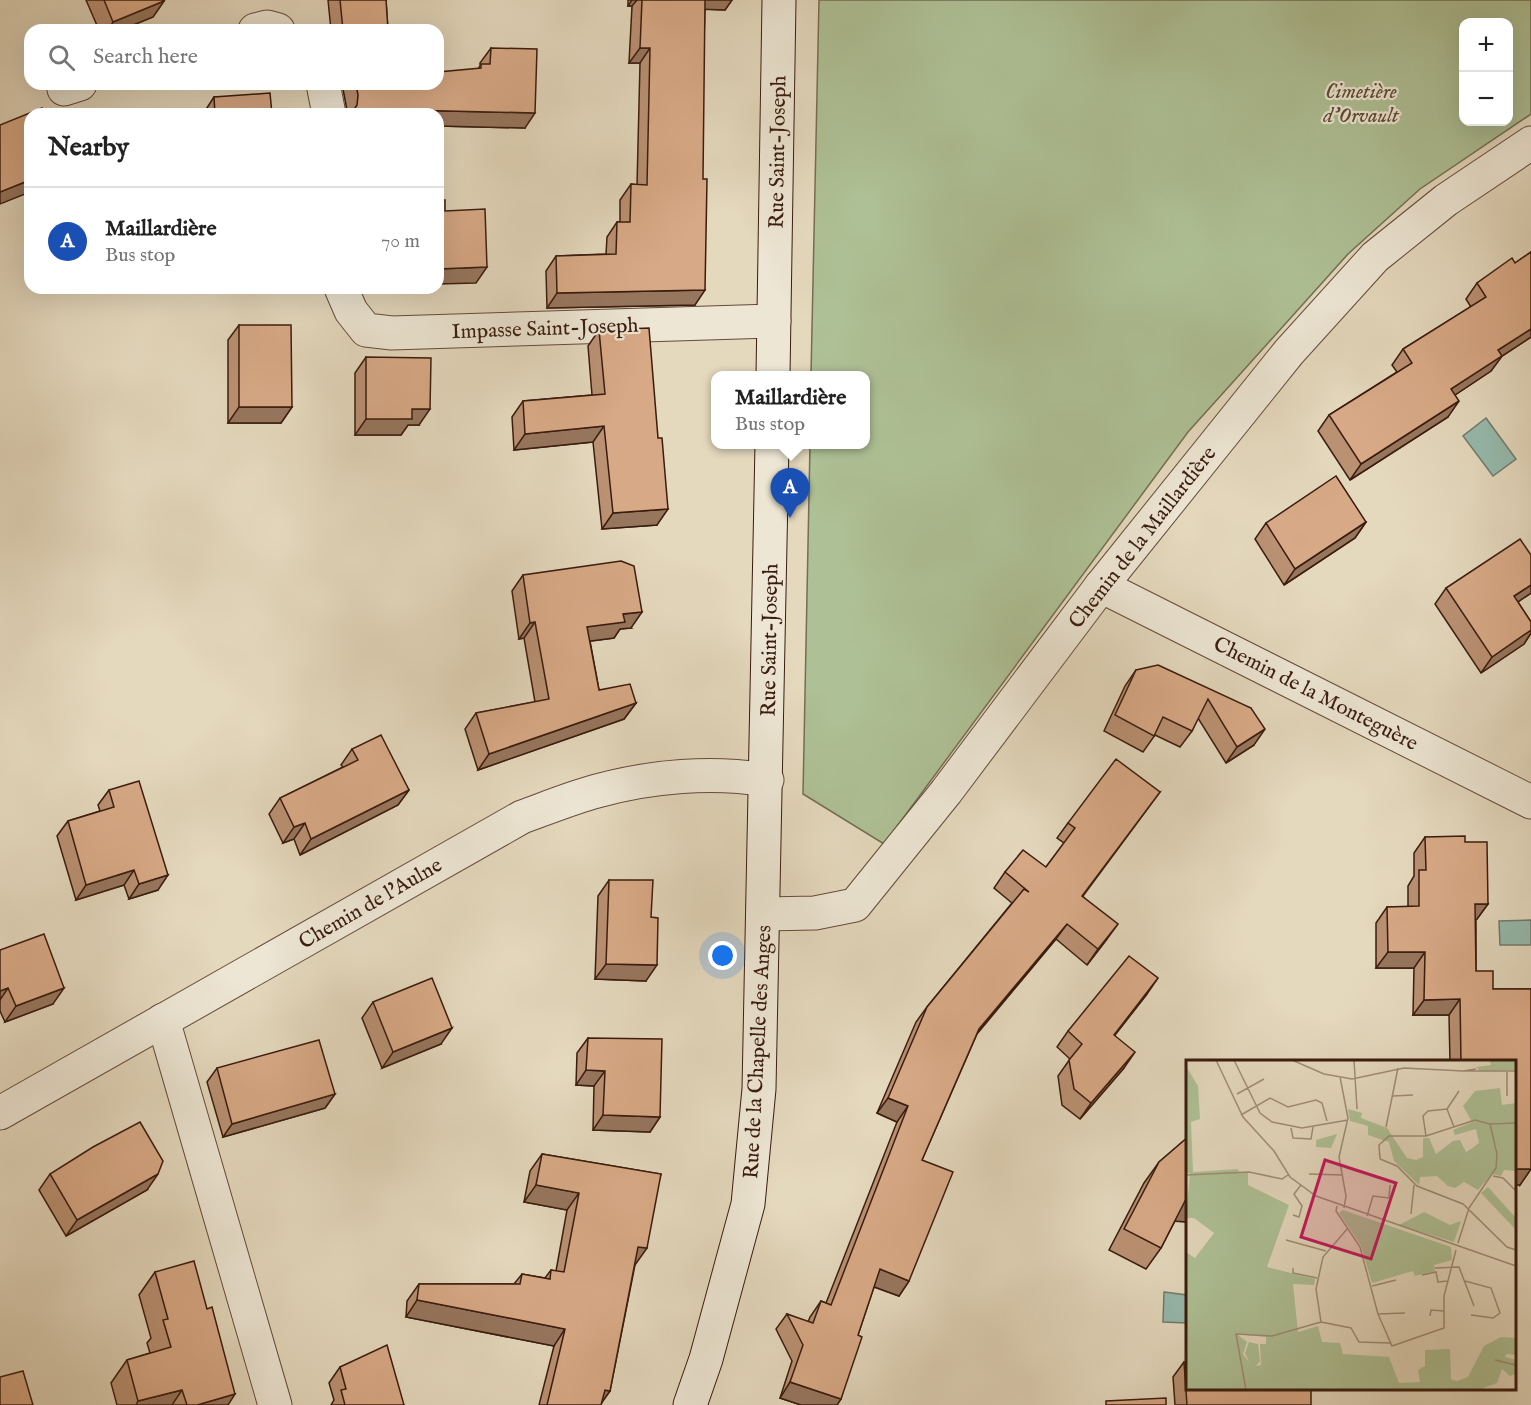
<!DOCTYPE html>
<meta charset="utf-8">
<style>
body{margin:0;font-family:"IM FELL English",serif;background:#f2f2f2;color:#222}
.controls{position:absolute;right:18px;top:18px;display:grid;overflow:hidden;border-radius:12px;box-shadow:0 6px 24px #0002}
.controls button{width:54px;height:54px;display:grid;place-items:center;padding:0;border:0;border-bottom:2px solid #e0e0e0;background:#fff;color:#222;font:30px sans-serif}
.you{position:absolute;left:723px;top:956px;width:21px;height:21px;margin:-15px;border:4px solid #fff;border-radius:50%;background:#1a73e8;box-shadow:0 0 0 9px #1a73e833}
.badge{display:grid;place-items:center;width:39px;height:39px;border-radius:50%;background:#8f2418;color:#fff;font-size:20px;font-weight:700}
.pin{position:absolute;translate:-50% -50px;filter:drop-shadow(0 2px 3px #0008)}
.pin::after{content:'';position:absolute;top:32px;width:21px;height:18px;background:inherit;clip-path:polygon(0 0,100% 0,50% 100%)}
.popup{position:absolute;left:711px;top:371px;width:159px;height:78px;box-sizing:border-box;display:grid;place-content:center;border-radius:12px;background:#fff;filter:drop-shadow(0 2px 4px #0005);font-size:20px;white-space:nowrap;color:#767676}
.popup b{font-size:22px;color:#222}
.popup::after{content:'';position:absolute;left:50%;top:100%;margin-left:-12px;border:12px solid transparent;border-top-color:#fff}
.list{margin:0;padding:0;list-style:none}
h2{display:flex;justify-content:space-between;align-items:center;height:78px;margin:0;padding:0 24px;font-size:26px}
h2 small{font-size:20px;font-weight:400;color:#767676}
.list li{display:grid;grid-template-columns:39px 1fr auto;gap:18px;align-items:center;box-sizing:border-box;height:108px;padding:0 24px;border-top:2px solid #e0e0e0}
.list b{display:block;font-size:22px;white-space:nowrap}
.list p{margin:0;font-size:20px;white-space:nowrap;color:#767676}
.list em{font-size:20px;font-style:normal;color:#767676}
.icon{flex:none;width:33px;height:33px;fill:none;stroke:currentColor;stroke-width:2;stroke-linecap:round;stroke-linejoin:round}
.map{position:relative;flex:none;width:1531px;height:1405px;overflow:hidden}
.search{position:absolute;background:#fff;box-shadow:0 6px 24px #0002;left:24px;top:24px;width:420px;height:66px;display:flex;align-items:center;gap:15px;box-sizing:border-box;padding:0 21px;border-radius:18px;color:#767676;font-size:22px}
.panel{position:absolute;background:#fff;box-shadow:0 6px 24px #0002;left:24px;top:108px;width:420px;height:186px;border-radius:18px}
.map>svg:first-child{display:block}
</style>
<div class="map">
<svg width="1531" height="1405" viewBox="0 0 1531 1405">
<rect width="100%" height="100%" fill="#e4d8bd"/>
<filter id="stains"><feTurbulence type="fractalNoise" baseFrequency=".00333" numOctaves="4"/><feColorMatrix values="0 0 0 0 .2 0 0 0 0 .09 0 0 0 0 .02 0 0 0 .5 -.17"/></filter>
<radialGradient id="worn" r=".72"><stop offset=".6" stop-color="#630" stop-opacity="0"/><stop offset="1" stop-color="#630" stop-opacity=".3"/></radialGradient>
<path fill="#aec095" stroke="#746e52" stroke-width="1.5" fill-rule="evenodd" d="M819 0H1531V114L1420 189 1348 254 1188 432 884 844 803 794 810 445 865 444V376L811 375ZM1464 22H1508V122H1464Z"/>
<g fill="#96baad" stroke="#717b6d" stroke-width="1.5">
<path d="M1486 418 1516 459 1493 476 1463 436Z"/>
<path d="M1531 920V945H1500L1499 921Z"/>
<path d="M1164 1292 1187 1295V1323L1163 1322Z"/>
</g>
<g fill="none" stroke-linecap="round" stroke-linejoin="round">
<g stroke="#644b3a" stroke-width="35">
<g id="minor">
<path d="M255 30 267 27 278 30"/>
<path d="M323 84 329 114"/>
<path d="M64 89 80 84"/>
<path d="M341 288 351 311 366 330 392 333 774 321"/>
<path d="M1101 586 1531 802"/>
<path d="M764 914 815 913 855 905 946 792 1101 586 1289 352 1375 257 1446 200 1531 143"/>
<path d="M163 1020 275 1405"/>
<path d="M0 1113 522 817C547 808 571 798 597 791 651 776 712 771 767 780"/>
</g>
</g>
<g stroke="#3a1c0e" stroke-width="35">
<g id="secondary">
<path d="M773 376 779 0"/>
<path d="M690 1405 706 1359 748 1204 759 1089 772 444"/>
</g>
</g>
<use href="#minor" stroke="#ede6d4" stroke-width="33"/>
<use href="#secondary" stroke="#ede6d4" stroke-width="33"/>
</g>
<g fill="#ba9173" stroke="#3a1c0e" stroke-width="1.5">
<path d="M86 0H164V1L153 17 121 30H99Z"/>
<path d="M328 0H386L388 30H331Z"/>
<path d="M628 0H732L725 10 705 9 695 305 547 308 546 271 556 256 606 254 607 237 617 222H620V200L631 184 637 185 640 63H629L632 6H628Z"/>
<path d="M491 48 525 128 438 126V114H347V110L342 84H438L478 69 480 66V63Z"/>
<path d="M214 97 272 114H203Z"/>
<path d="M1531 252V337L1502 356 1491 371 1455 395 1448 417 1350 480 1318 431 1329 415 1397 372 1392 365 1403 349 1471 307 1466 299 1477 283 1515 263Z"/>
<path d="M239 325 292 407 281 423H228V340Z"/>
<path d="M599 330 657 525 602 529 593 442 514 450 512 417 523 401 592 395 588 346Z"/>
<path d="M366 357 419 425H408L401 435H355V373Z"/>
<path d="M1366 522 1355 538 1284 585 1255 539 1266 523Z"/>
<path d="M1531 555V593L1518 602 1531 622V633L1524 644 1481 673 1435 604 1446 588Z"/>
<path d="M523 575 631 628 620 629 614 638 590 641 599 690 636 703 624 719 478 770 465 729 476 713 535 702 524 638 519 639 512 591Z"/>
<path d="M1136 670 1251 708 1254 745 1226 763 1198 718 1192 731 1180 747 1155 735 1143 752 1104 731 1125 686Z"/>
<path d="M352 749 409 790 398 805 300 855 294 839 283 843 269 814 280 798 343 767 341 765Z"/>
<path d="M109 790 158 890 129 899 124 885 76 900 57 836 68 821 100 811 98 805Z"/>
<path d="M1160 792 1083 896 1107 939 1087 965 1056 939 977 1034 922 1160 909 1281 899 1296 874 1287 858 1335 841 1399 837 1405H801L780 1398 792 1361 776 1329 787 1314 808 1322 810 1317 821 1301 826 1303 897 1122 877 1113 916 1022 927 1007 1012 903 994 888 1005 872 1046 867 1064 843 1057 838 1068 823Z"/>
<path d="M1425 837 1465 842 1488 904 1477 919H1476V971L1493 989H1531V1169L1520 1185 1515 1062H1450L1449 1015H1413L1414 968H1376V923L1387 907H1408V886L1414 876V853Z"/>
<path d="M609 880 646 981 595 979 598 896Z"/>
<path d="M0 950 53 1004 5 1022 0 1011Z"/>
<path d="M1147 994 1115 1035 1124 1068 1080 1119 1062 1105 1058 1076 1070 1059 1057 1047 1068 1031Z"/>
<path d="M373 1002 441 1044 382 1068 362 1018Z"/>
<path d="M588 1038 660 1117 650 1132 593 1130 594 1086 576 1085 577 1053Z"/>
<path d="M217 1068 335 1094 325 1108 223 1137 207 1082Z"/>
<path d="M1188 1132V1222L1175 1221 1161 1248 1146 1269 1109 1250 1144 1183 1159 1162 1186 1139Z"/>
<path d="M542 1154 661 1174 635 1265 610 1391 602 1402 601 1405H539L554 1346 406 1317 407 1301 419 1284H514L522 1274 545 1278 551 1270 556 1271 567 1210 524 1202 530 1171Z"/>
<path d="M50 1174 147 1190 66 1236 39 1190Z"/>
<path d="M155 1272 228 1405H117L111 1383 127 1360 150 1353 147 1343 151 1338 139 1295Z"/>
<path d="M1184 1362 1311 1405H1175L1173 1377Z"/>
<path d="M340 1367 404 1405H331L334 1400 329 1383Z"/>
</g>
<g fill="#97765e" stroke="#3a1c0e" stroke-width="1.5">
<path d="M632 0H637L632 6H628Z"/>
<path d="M700 0H732L725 10 694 9Z"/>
<path d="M164 1 153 17 121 30H108L113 22Z"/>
<path d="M640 48H650L640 63H629Z"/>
<path d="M406 110 535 113 525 128 438 126V114H403Z"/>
<path d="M30 180V192L0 204V192Z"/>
<path d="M487 267 476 283 438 284V269Z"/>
<path d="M705 290 695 305 547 308 557 293Z"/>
<path d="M1531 329V337L1502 356 1491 371 1440 405 1451 389 1498 350Z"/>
<path d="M1459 401 1448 417 1350 480 1361 464Z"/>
<path d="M239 407H292L281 423H228Z"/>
<path d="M412 409H430L419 425H408L401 435H355L366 419Z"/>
<path d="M604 426 593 442 514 450 525 434Z"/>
<path d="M668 509 657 525 602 529 613 513Z"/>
<path d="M1366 522 1355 538 1284 585 1295 569Z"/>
<path d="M1531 585V593L1503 612 1514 596Z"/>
<path d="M642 612 631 628 620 629 614 638 576 643 587 627 623 614Z"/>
<path d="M535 622 524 638 519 639 530 623Z"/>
<path d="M1531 630V633L1524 644 1481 673 1492 657Z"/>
<path d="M636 703 624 719 478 770 489 754Z"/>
<path d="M1265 729 1254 745 1226 763 1237 747Z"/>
<path d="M409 790 398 805 300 855 311 839Z"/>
<path d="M305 823 294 839 283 843 294 827Z"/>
<path d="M134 870 124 885 76 900 86 885Z"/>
<path d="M168 875 158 890 129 899 139 884Z"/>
<path d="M1475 904H1488L1477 919 1464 920Z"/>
<path d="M1067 924 1056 939 968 1044 979 1029Z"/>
<path d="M1118 924 1107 939 1087 965 1098 949Z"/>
<path d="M1388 952H1425L1414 968H1376Z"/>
<path d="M606 964 657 965 646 981 595 979Z"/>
<path d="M1158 978 1147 994 1103 1050 1114 1035Z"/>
<path d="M8 988 0 1000V991Z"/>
<path d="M64 988 53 1004 5 1022 16 1006Z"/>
<path d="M1460 999 1449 1015H1413L1424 1000Z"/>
<path d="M452 1028 441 1044 382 1068 393 1052Z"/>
<path d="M1135 1052 1124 1068 1080 1119 1091 1103Z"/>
<path d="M586 1070 605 1071 594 1086 576 1085Z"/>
<path d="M335 1094 325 1108 223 1137 232 1124Z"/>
<path d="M888 1098 908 1106 897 1122 877 1113Z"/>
<path d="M603 1115 660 1117 650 1132 593 1130Z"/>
<path d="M1515 1169H1531L1520 1185H1515Z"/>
<path d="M158 1174 147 1190 66 1236 77 1220Z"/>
<path d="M536 1185 579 1193 567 1210 524 1202Z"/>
<path d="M1186 1199H1188V1222L1171 1221Z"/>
<path d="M638 1247 647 1248 635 1265 626 1264Z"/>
<path d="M880 1269 909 1281 899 1296 869 1285Z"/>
<path d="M417 1300 565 1329 554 1346 406 1317Z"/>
<path d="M790 1382 841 1399 837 1405H801L780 1398Z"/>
<path d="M182 1390 172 1405H136L138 1401Z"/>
<path d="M605 1390 610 1391 600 1405Z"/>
<path d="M235 1394 228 1405H197Z"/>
</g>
<g fill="#d8a986" stroke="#3a1c0e" stroke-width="1.5">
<path d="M104 0H164V1L113 22Z"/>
<path d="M340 0H386L388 30H343Z"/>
<path d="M642 0H705L703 179H707L705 290 557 293 556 256 616 254 617 222H630L631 184 647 185 650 48H640Z"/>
<path d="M491 48 537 49 535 113 406 110V114H351L357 105 358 95 356 84H438V72L481 68V64H490Z"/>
<path d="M270 93 272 114H215L214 97Z"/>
<path d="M42 108 44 114H30V180L0 192V125Z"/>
<path d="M438 200H445V211L485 209 487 267 438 269Z"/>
<path d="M1531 252V329L1498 350 1502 356 1451 389 1459 401 1361 464 1329 415 1412 363 1403 349 1486 297 1477 283 1512 258 1515 263Z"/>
<path d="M239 325H291L292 407H239Z"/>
<path d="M649 328 658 438H662L668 509 613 513 604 426 525 434 523 401 605 394 599 330Z"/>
<path d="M366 357 431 358 430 409H412V419H366Z"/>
<path d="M1336 476 1366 522 1295 569 1266 523Z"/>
<path d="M1520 539 1531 555V585L1514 596 1531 622V630L1492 657 1446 588Z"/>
<path d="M621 561 634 566 642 612 623 614 625 622 587 627 599 690 630 684 636 703 489 754 476 713 549 699 535 622 530 623 523 575Z"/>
<path d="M1158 665 1251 708 1265 729 1237 747 1208 699 1192 731 1163 717 1154 736 1115 715 1136 670Z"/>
<path d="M381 735 409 790 311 839 305 823 294 827 280 798 358 760 352 749Z"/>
<path d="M1116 759 1160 792 1082 896 1118 924 1098 949 1067 924 979 1029 922 1160 953 1172 909 1281 880 1269 858 1335 862 1337 841 1399 790 1382 803 1345 787 1314 813 1323 821 1301 831 1305 908 1106 888 1098 927 1007 1024 889 1029 892 1005 872 1023 850 1046 867 1075 828 1068 823Z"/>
<path d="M139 781 168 875 139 884 134 870 86 885 68 821 114 807 109 790Z"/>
<path d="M1465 836V842H1487L1488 904H1475L1476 971H1493V989H1531V1169H1515V1062H1461L1460 999 1424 1000 1425 952H1388L1387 907 1419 906V870H1426L1425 837Z"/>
<path d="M609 880H653L651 917 658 918 657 965 606 964Z"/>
<path d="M44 934 64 988 16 1006 8 988 0 991V950Z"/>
<path d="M1129 956 1158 978 1114 1035 1135 1052 1091 1103 1074 1089 1069 1060 1082 1044 1068 1031Z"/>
<path d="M432 978 452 1028 393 1052 373 1002Z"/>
<path d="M588 1038 662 1039 660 1117 603 1115 605 1071 586 1070Z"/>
<path d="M319 1040 335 1094 232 1124 217 1068Z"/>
<path d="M140 1122 163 1161 158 1174 77 1220 50 1174 93 1147Z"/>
<path d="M1188 1137V1199H1186L1161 1248 1124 1229 1159 1162Z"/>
<path d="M542 1154 661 1174 647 1248 638 1247 610 1391 605 1390 601 1405H547L565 1329 417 1300 419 1284H520L522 1274 550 1279 551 1270 564 1272 579 1193 536 1185Z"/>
<path d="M194 1261 207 1309 212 1307 235 1394 197 1405H187L182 1390 138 1401 127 1360 171 1347 163 1320 168 1319 155 1272Z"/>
<path d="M387 1345 404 1405H345L341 1390 346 1389 340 1367Z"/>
<path d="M1188 1361V1389H1311V1405H1187L1184 1362Z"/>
<path d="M23 1371 33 1405H0V1377Z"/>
<path d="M1166 1398V1405H1106V1401Z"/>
</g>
<g text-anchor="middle" stroke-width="4.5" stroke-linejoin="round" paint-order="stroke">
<g font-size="21" font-style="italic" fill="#5d4d36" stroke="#ede6d4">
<text x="1361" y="98">Cimetière<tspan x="1361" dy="24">d'Orvault</tspan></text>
</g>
<g font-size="21" fill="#3a1c0e" stroke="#ede6d4">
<text transform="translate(777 152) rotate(-89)" y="7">Rue Saint-Joseph</text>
<text transform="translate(545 328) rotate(-2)" y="7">Impasse Saint-Joseph</text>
<text transform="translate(1142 537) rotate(-52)" y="7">Chemin de la Maillardière</text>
<text transform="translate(769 640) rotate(-89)" y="7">Rue Saint-Joseph</text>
<text transform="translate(1316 693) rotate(27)" y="7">Chemin de la Monteguère</text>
<text transform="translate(370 903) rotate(-30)" y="7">Chemin de l'Aulne</text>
<text transform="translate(757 1052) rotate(-87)" y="7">Rue de la Chapelle des Anges</text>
</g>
</g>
<g transform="translate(1186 1060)">
<rect width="330" height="330" fill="#e4d8bd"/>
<path d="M304 0H330V10L294 11 290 7 305 5ZM0 6 12 26 14 59 5 62 7 112 52 109 53 113H62V125L103 145 81 207 129 219 128 225 107 224 112 272 132 266 136 282 154 283 157 294 203 297 213 323 234 322 232 310 239 306V290L264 289 265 319 271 321 282 317 298 286 315 277 330 278 329 295 320 294 319 297 330 300V314L324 316 316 309 311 323 292 330H0V192L9 198 28 173 8 158H0L4 113H0ZM51 274 80 277V284H74L75 305 70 306 74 301 72 284 63 282 59 293 63 302 57 294 61 282ZM314 28 316 45 330 43V111L318 110 315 116 306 114 292 130 278 122 269 128 262 126 251 116 234 117 233 125 208 101 203 82 182 75V66L164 61 162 49 176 53 175 58 201 68 221 98 230 100 237 97V78H243L250 94 267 81 274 80 280 92 285 89 293 83 290 69 269 75 267 70 286 62 277 46 289 31ZM151 74 145 88 130 87V80ZM302 127 330 158V170L295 133ZM157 150 265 187 266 200 248 205 249 211 229 216 227 211 186 223 175 186 153 153ZM238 152 264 165 275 161 268 182 213 165Z" fill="#aec095" fill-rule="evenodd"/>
<path fill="none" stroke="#a08d77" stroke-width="1.5" d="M30 0 57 57 88 91 104 117 130 136 330 206M48 0 74 53 86 62 116 68 162 60M106 0 138 14 166 19 218 8 277 11M168 0 171 49M290 9 277 11H330M321 12V36M154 17 162 58 153 97 160 136 158 148M51 34 78 19M207 36 227 35M261 49 273 31M55 55 84 38 102 47 130 40 136 43 141 61M304 64 330 63M200 67 212 8M105 68 107 78 125 79 127 67M240 76 237 56 242 51 261 49 268 67M194 99 211 106 231 126 277 144 321 187 330 190M194 99 193 85 203 76H240L289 60 304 64M123 114 156 115M0 115 63 112 96 119 102 115M307 116 317 118 330 131M151 146 150 151 174 187 192 254 206 286 258 268V236L270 190M225 154 228 125M107 155 113 157 116 146 108 134 115 125M181 156 187 136 203 138 204 125M100 180 140 191M272 183 283 148 310 108 311 94 304 64M107 208V213L131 218M249 208 273 207 288 246M236 215 250 212 252 222 262 221M279 221 305 228 314 253 307 258 285 255M186 226 210 220M192 254 219 253M244 256 245 250 258 251M135 262 130 229 137 197 162 168M135 262 165 268 173 282 204 283M309 300 330 305M60 330 50 274 86 276 135 262"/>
<path fill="#c2185b" fill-opacity="0.15" stroke="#c2185b" stroke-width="3" d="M139 100 210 123 185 199 115 177Z"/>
<rect width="330" height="330" fill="none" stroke="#3a1c0e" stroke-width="3"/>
</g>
<rect width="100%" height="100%" filter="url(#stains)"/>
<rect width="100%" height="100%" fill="url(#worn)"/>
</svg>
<div class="controls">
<button>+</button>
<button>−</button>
</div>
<div class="you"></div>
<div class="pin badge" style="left:790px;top:518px;background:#1a4fb4">A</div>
<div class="popup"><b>Maillardière</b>Bus stop</div>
<div class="search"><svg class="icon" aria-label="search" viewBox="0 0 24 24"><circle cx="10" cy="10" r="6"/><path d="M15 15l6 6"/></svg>Search here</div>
<section class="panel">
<h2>Nearby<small></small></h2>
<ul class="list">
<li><span class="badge" style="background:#1a4fb4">A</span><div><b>Maillardière</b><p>Bus stop</p></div><em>70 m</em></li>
</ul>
</section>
</div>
